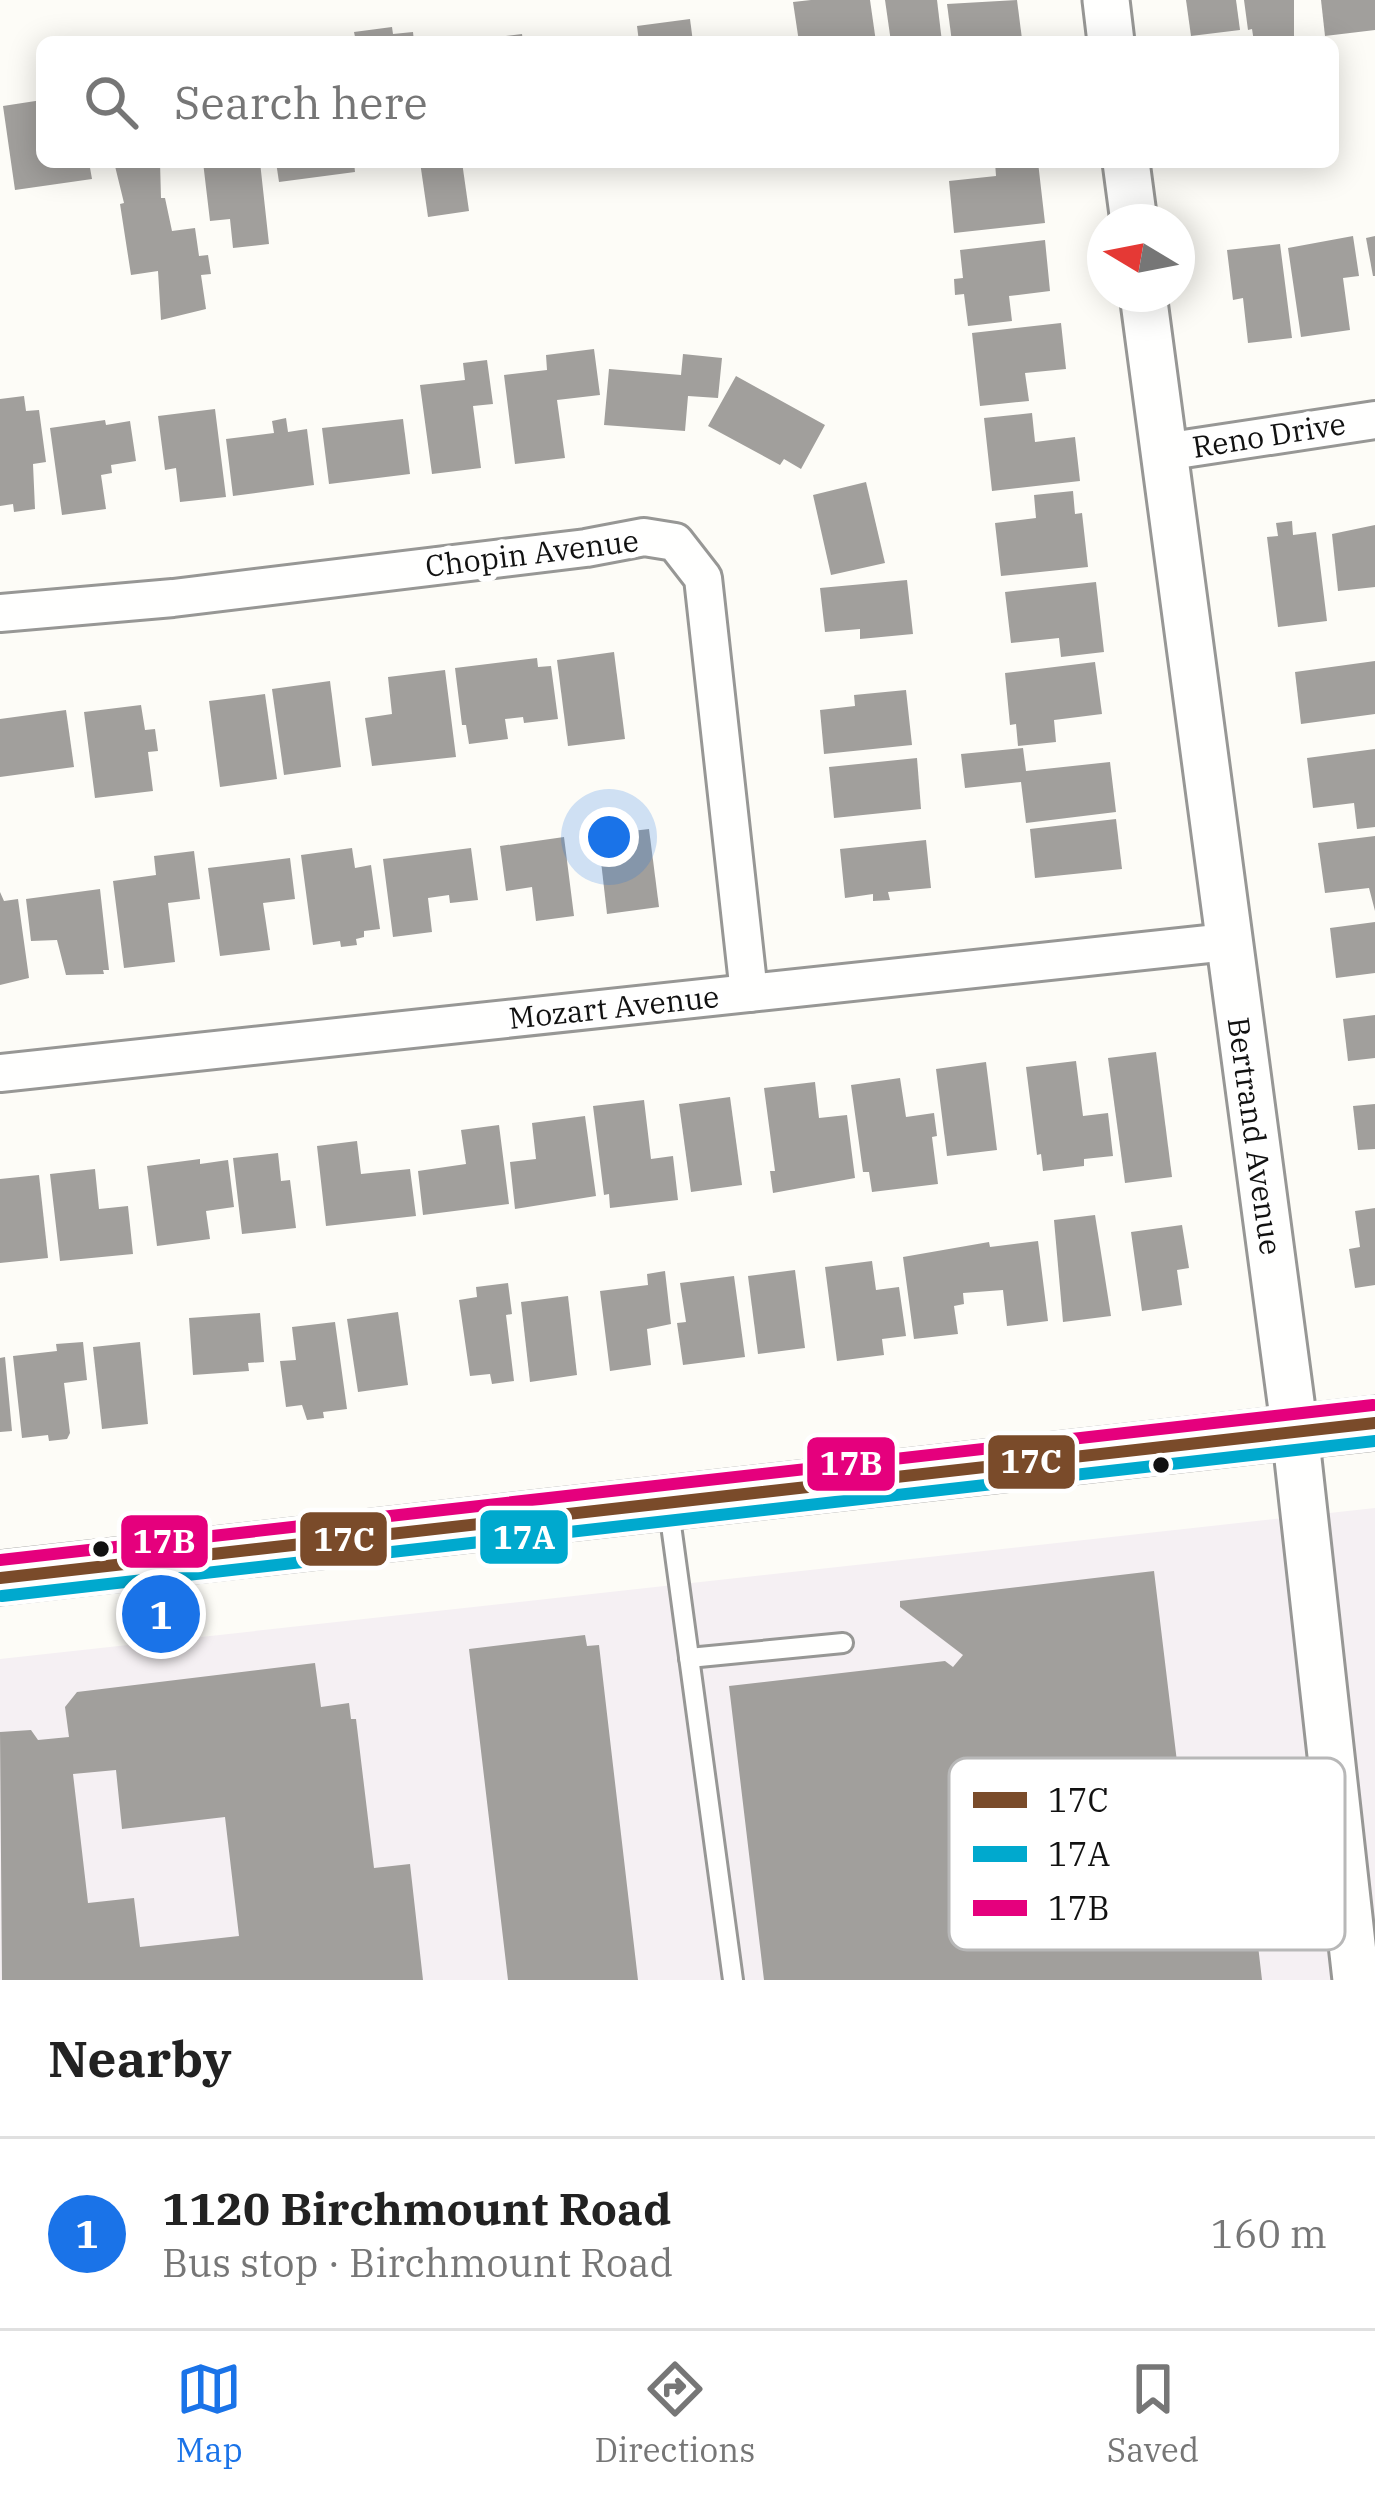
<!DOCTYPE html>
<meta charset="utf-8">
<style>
body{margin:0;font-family:"IBM Plex Serif",serif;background:#f2f2f2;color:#222}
.compass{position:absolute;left:1087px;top:204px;width:108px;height:108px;border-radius:50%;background:#fff;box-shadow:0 6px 30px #0003;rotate:280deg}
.you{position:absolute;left:609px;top:837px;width:42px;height:42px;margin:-30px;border:9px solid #fff;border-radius:50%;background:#1a73e8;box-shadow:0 0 0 18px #1a73e833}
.badge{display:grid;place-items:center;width:78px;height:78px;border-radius:50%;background:#1a73e8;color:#fff;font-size:39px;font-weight:700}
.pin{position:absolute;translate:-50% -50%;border:6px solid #fff;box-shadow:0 3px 12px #0006}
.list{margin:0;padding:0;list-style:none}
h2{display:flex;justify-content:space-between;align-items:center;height:156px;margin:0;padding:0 48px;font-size:51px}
h2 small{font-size:39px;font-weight:400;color:#767676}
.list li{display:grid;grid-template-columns:78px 1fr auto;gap:36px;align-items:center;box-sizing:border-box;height:192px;padding:0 48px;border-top:3px solid #e0e0e0}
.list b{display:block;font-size:45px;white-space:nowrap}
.list p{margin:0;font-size:39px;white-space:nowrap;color:#767676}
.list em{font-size:39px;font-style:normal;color:#767676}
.icon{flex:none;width:66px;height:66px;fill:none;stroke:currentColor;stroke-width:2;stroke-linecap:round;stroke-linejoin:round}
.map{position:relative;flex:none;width:1375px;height:1980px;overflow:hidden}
.search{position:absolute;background:#fff;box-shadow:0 6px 30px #0003;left:36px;right:36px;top:36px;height:132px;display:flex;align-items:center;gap:30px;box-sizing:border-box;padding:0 42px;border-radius:18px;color:#767676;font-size:45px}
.sheet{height:348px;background:#fff}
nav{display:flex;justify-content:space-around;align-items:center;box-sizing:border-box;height:168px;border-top:3px solid #e0e0e0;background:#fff;font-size:33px;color:#767676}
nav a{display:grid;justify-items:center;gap:6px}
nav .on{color:#1a73e8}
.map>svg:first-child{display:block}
</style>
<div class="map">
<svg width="1375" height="1980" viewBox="0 0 1375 1980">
<rect width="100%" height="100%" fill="#fdfcf7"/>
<path fill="#f5f0f3" d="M1375 1508V1980H0V1659Z"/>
<g fill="#a19f9c" fill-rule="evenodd">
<path d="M811 0H870L876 42H799L793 2Z"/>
<path d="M885 0H937L942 42H891Z"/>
<path d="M1017 0 1022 39 952 42 947 4Z"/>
<path d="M1186 0H1236L1240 30 1191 36Z"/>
<path d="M1244 0H1294V37L1254 42 1252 29 1248 30Z"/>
<path d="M1321 0H1375V30L1325 36Z"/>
<path d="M690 19 693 42H639L637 26Z"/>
<path d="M392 27 393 34 413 32 414 42H356L354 32Z"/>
<path d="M522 34 523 42H481V39Z"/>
<path d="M42 100V162H89L92 179 15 190 3 106Z"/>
<path d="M114 162H160L161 198H165L172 231 195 228 199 256 208 255 211 274 201 275 206 309 161 320 158 271 131 275 120 204 124 203Z"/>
<path d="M203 162H260L269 244 233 248 230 219 210 221Z"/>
<path d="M276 162H354L355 172 279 182Z"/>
<path d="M420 162H462L469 211 428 217Z"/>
<path d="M995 162H1038L1045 223 954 233 949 181 996 176Z"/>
<path d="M1353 236 1359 276 1343 278 1350 330 1301 337 1288 248Z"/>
<path d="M1375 236V276H1373L1366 238Z"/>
<path d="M1045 240 1050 291 1009 296 1012 321 968 326 964 294 955 295 954 279 963 278 960 250Z"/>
<path d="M1280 244 1292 338 1248 343 1243 298 1233 300 1227 250Z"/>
<path d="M1061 323 1066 369 1025 373 1029 401 980 406 972 333Z"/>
<path d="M594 349 600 395 557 400 565 458 515 464 504 375 547 370 546 355Z"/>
<path d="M683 354 722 358 718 398 688 396 685 431 604 425 609 369 681 375Z"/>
<path d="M487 360 493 404 473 406 481 468 432 474 420 385 465 380 463 363Z"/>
<path d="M736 376 825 425 801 469 784 459 780 465 708 426Z"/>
<path d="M24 396 26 411 39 410 46 462 33 464 35 509 14 512 13 504 0 506V399Z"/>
<path d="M215 409 226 497 180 502 176 468 165 470 158 416Z"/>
<path d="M1032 413 1035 442 1075 437 1080 481 992 491 984 418Z"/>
<path d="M286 418 288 432 307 429 314 485 233 496 226 439 274 433 272 421Z"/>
<path d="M403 419 410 474 329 484 322 428Z"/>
<path d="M105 420 106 425 130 421 136 461 111 465 112 473 101 475 106 509 62 515 50 428Z"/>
<path d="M866 482 885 563 831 575 813 495Z"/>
<path d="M1073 491 1075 514 1082 513 1088 567 1001 576 995 523 1036 518 1034 495Z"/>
<path d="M1292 521 1293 535 1316 532 1327 621 1278 627 1267 537 1278 536 1276 523Z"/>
<path d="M1375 525V587L1338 591 1332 534Z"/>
<path d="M907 580 913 634 860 639V629L825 632 820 588Z"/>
<path d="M1096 582 1104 652 1061 657 1059 638 1011 643 1005 592Z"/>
<path d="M614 652 625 739 568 746 557 660Z"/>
<path d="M537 658 538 667 551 666 558 719 524 723 523 717 505 719 508 739 469 744 466 725H462L455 668Z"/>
<path d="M1375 661V714L1301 724 1295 672Z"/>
<path d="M1095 662 1102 714 1054 720 1056 742 1018 746 1016 724 1010 725 1005 673Z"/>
<path d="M445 670 456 757 372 766 365 718 392 714 388 677Z"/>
<path d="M330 681 341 767 284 775 272 689Z"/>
<path d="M906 690 912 745 824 754 820 710 855 706 854 695Z"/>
<path d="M265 694 277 779 220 787 209 701Z"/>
<path d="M141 705 145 730 155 729 158 751 148 752 153 791 95 798 84 712Z"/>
<path d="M66 710 74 767 0 777V719Z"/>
<path d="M1023 748 1026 771 1110 762 1116 812 1026 823 1021 782 965 788 961 754Z"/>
<path d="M1375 749V827L1357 829 1354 803 1313 808 1307 758Z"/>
<path d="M917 758 921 809 834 818 829 767Z"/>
<path d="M1116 819 1122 869 1035 878 1030 829Z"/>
<path d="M649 829 659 907 607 914 598 835Z"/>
<path d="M1375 836V911L1369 888 1325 893 1318 843Z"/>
<path d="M564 837 574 916 536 921 532 887 506 891 500 846Z"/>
<path d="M926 840 931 888 888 892 890 900 873 901V894L845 898 840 849Z"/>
<path d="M352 848 355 868 371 865 380 929 364 931V937L356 939 357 945 341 947 340 941 313 945 301 855Z"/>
<path d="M471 848 478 900 450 903 449 895 428 898 432 932 393 937 383 859Z"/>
<path d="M194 851 200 899 168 903 175 962 124 968 113 881 156 875 154 856Z"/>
<path d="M290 858 295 899 263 903 270 950 220 956 208 868Z"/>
<path d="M100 889 109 970H103L104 974 66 975 57 940 31 941 26 899Z"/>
<path d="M0 892 4 901 18 899 29 978 0 985Z"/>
<path d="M1375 922V973L1336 978 1330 928Z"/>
<path d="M1375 1015V1058L1348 1061 1343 1019Z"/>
<path d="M1156 1052 1172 1177 1125 1183 1108 1058Z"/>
<path d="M1076 1061 1083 1116 1108 1113 1113 1156 1084 1159V1166L1043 1171 1041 1154 1037 1155 1026 1067Z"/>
<path d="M986 1062 997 1150 947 1156 936 1069Z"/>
<path d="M900 1078 906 1117 934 1113 937 1136 932 1137 938 1184 872 1192 869 1172H863L851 1085Z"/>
<path d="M815 1082 819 1118 847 1115 855 1178 773 1193 770 1171H775L764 1088Z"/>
<path d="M730 1097 742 1185 691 1192 679 1104Z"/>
<path d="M644 1100 651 1159 673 1156 678 1200 610 1208 609 1194 604 1195 593 1106Z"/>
<path d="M1375 1104V1149L1358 1150 1353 1106Z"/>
<path d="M585 1116 596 1196 515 1209 510 1162 536 1159 532 1123Z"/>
<path d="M499 1125 509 1204 423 1215 418 1171 466 1164 461 1130Z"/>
<path d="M357 1141 361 1174 410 1169 416 1216 326 1226 317 1146Z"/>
<path d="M278 1153 281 1181 290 1180 296 1228 242 1234 233 1158Z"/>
<path d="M200 1159V1164L228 1160 234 1207 206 1211 210 1239 157 1246 147 1166Z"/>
<path d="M95 1169 99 1209 128 1206 133 1254 60 1261 50 1174Z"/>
<path d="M39 1175 48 1258 0 1263V1179Z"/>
<path d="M1375 1208V1285L1355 1288 1349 1249 1360 1247 1355 1211Z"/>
<path d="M1095 1215 1111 1316 1063 1322 1054 1220Z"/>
<path d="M1182 1225 1189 1268 1177 1270 1182 1305 1142 1311 1131 1232Z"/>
<path d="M1038 1241 1048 1321 1007 1326 1003 1290 963 1293 964 1304 954 1306 958 1334 914 1339 903 1257 989 1242 990 1247Z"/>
<path d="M872 1261 876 1290 899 1287 906 1336 882 1339 884 1355 837 1361 825 1267Z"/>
<path d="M795 1270 805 1348 758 1354 748 1276Z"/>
<path d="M665 1271 671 1324 647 1329 651 1365 610 1371 600 1291 648 1285 647 1274Z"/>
<path d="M734 1276 745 1357 683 1365 677 1323 686 1322 680 1283Z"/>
<path d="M508 1283 512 1314 506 1315 514 1381 492 1384 490 1374 470 1376 459 1300 477 1297 476 1287Z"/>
<path d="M568 1296 577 1375 530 1382 521 1302Z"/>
<path d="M398 1312 408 1385 358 1392 347 1319Z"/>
<path d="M260 1313 264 1362 248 1363 249 1371 193 1375 189 1318Z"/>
<path d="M335 1322 347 1409 323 1412 324 1418 307 1420 302 1405 286 1407 280 1361 296 1360 292 1327Z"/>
<path d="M83 1342 87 1380 64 1383 70 1433 67 1439 49 1441 48 1435 22 1438 13 1356 57 1351 56 1344Z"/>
<path d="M140 1342 148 1424 102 1429 93 1347Z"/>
<path d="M5 1357 12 1431 0 1432V1358Z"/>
<path d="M1154 1571 1185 1828 1180 1824 1171 1838 1253 1902 1262 1980H764L729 1686 945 1661 953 1667 963 1655 900 1607V1601Z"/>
<path d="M585 1635 587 1646 599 1645 638 1980H508L469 1649Z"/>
<path d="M315 1663 321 1707 349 1703 351 1719H356L374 1868 410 1864 423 1980H2L0 1732 31 1730 38 1740 69 1737 65 1707 77 1692ZM116 1770 122 1829 225 1817 239 1936 140 1947 134 1898 88 1903 73 1774Z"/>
</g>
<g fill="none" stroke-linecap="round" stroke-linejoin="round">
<g stroke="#979795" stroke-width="24">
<g id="service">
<path d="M668 1503 733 1980"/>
<path d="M689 1658 843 1643"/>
</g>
</g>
<g stroke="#979795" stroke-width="42">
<g id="minor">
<path d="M1164 452 1375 420"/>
<path d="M0 613 173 598 586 548 644 537 675 542 703 578 749 993"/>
<path d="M0 1073 1227 942"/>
</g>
</g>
<g stroke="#979795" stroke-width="51">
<g id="tertiary">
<path d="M1106 0 1111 42"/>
<path d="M1126 162 1134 222"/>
<path d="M1143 294 1295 1432 1356 1980"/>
</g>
</g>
<g stroke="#8e8d8b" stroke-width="57">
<path id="secondary" d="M0 1578 1375 1423"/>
</g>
<path stroke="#b9b9b8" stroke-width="8" stroke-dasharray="12 6" stroke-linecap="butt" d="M1195 1834 1301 1822"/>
<use href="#service" stroke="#fffffe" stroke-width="18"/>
<use href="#minor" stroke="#fffffe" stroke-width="36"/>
<use href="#tertiary" stroke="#fffffe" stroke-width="45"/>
<use href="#secondary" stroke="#f6f4eb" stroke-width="51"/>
<g stroke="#fff" stroke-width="21">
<path id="bus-1" d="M0 1578 1375 1423"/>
</g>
<g stroke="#fff" stroke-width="21">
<path id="bus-2" d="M2 1596 1375 1441"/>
</g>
<g stroke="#fff" stroke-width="21">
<path id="bus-3" d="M0 1560 1373 1405"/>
</g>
<use href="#bus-1" stroke="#7a4b2a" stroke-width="12"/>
<use href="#bus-2" stroke="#00a9ce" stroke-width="12"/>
<use href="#bus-3" stroke="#e5007d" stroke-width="12"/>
</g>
<g fill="#111" stroke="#fff" stroke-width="4.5">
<circle cx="1161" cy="1465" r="10"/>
<circle cx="101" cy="1549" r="10"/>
</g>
<g text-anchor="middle" stroke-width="12" stroke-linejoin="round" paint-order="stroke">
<g font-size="30" fill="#111" stroke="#fff">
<text transform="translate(1269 436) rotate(-9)" y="10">Reno Drive</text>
<text transform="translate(532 554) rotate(-7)" y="10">Chopin Avenue</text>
<text transform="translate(614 1008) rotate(-6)" y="10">Mozart Avenue</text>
<text transform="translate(1254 1136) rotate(82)" y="10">Bertrand Avenue</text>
</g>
</g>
<rect x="949" y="1758" width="396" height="192" rx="18" fill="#fff" stroke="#b8b8b8" stroke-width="3"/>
<rect x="973" y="1792" width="54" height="16" fill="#7a4b2a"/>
<rect x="973" y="1846" width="54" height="16" fill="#00a9ce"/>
<rect x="973" y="1900" width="54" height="16" fill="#e5007d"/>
<g font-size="33" fill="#111">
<text x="1048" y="1812">17C</text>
<text x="1048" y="1866">17A</text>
<text x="1048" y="1920">17B</text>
</g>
<g stroke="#fff" stroke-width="4.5">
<rect x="986" y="1433" width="91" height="58" rx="12" fill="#7a4b2a"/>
<rect x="805" y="1435" width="92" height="58" rx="12" fill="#e5007d"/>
<rect x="478" y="1508" width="92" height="58" rx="12" fill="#00a9ce"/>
<rect x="298" y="1510" width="91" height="58" rx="12" fill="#7a4b2a"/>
<rect x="119" y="1513" width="91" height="57" rx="12" fill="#e5007d"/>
</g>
<g font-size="33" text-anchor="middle" font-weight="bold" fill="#fff">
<text x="1031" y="1473">17C</text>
<text x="851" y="1475">17B</text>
<text x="524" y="1549">17A</text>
<text x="344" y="1551">17C</text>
<text x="164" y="1553">17B</text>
</g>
</svg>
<svg class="compass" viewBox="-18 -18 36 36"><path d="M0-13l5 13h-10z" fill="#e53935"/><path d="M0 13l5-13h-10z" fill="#767676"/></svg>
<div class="you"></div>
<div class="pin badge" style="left:161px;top:1614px">1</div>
<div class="search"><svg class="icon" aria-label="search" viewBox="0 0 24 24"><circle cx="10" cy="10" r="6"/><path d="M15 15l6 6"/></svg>Search here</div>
</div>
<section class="sheet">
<h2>Nearby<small></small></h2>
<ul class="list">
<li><span class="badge">1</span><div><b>1120 Birchmount Road</b><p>Bus stop · Birchmount Road</p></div><em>160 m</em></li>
</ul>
</section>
<nav>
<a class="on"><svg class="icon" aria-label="map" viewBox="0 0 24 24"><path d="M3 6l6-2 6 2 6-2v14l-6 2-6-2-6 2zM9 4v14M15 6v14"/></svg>Map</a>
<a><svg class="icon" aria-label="directions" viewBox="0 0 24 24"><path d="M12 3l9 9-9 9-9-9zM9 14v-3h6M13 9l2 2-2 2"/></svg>Directions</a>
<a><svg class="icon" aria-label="saved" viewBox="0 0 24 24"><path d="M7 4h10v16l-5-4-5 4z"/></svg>Saved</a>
</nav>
